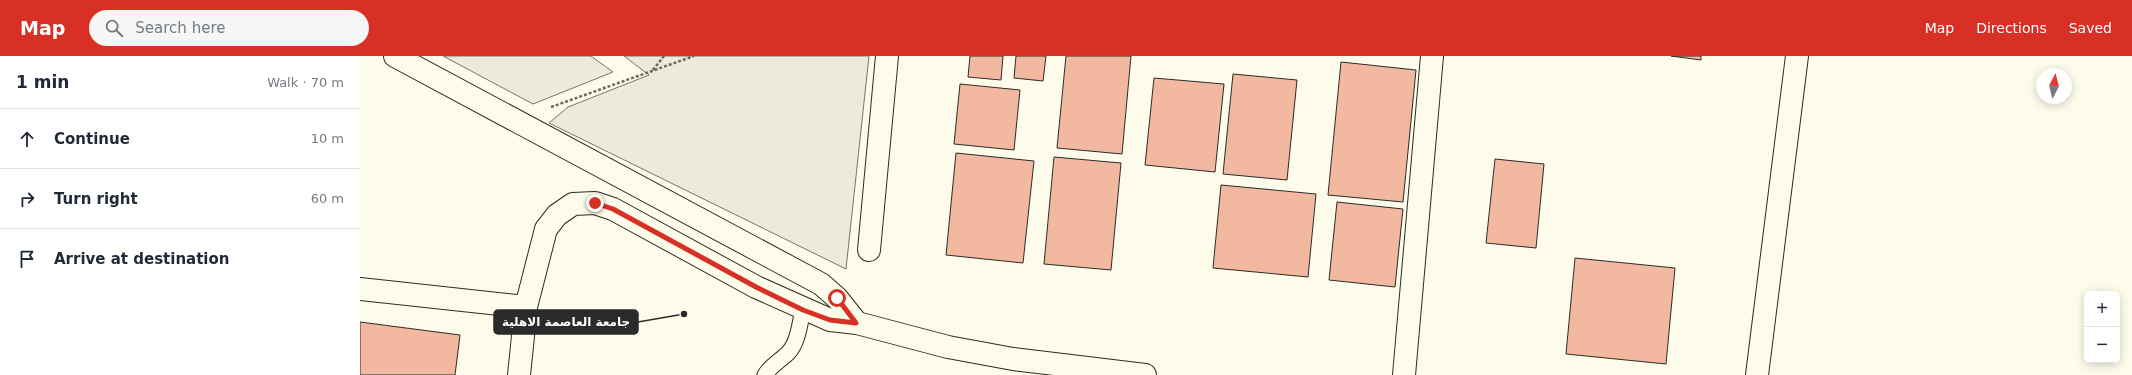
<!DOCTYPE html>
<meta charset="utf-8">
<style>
body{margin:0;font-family:"DejaVu Sans",Vazirmatn,sans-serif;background:#f6f6f7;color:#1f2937}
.controls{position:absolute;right:12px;bottom:12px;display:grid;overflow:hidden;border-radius:6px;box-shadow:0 2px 10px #0003}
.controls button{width:36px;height:36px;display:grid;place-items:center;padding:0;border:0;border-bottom:1px solid #e0e1e3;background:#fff;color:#1f2937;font:20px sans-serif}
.compass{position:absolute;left:1676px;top:12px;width:36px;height:36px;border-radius:50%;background:#fff;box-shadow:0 2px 10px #0003;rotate:7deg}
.stop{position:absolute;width:12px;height:12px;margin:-9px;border:3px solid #d93025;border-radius:50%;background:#fff}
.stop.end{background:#d93025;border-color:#fff;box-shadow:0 1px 4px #0008}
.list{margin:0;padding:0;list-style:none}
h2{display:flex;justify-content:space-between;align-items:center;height:52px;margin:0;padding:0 16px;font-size:17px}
h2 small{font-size:13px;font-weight:400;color:#747a83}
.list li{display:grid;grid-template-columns:26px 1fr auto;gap:12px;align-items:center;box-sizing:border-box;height:60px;padding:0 16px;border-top:1px solid #e0e1e3}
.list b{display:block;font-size:15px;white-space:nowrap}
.list em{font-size:13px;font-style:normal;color:#747a83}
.icon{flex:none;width:22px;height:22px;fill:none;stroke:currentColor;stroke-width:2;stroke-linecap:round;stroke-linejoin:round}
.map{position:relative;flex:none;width:1772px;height:319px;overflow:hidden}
header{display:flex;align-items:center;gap:24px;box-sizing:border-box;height:56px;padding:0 20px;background:#d93025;color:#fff}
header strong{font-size:19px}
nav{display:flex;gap:22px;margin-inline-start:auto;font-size:14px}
.search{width:280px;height:36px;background:#f6f6f7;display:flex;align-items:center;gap:10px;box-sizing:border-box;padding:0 14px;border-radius:22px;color:#747a83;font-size:15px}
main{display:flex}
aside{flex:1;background:#fff}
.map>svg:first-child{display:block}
</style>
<header>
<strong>Map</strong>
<div class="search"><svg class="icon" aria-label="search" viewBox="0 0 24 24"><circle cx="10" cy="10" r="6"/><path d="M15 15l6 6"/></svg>Search here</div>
<nav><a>Map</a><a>Directions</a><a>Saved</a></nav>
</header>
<main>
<aside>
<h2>1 min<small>Walk · 70 m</small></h2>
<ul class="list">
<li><svg class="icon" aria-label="ahead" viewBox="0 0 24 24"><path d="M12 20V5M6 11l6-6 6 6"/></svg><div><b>Continue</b></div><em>10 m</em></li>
<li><svg class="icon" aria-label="right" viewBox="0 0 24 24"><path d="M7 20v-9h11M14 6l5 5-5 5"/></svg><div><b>Turn right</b></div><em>60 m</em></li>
<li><svg class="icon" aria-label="arrive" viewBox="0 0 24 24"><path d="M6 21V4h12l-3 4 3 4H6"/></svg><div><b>Arrive at destination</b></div></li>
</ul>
</aside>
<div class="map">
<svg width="1772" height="319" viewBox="0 0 1772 319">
<rect width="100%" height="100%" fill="#fdfbea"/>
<g fill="#ecebdb" stroke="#74746e">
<path d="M83 0H231L253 16 173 48Z"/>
<path d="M264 0H509L486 213 189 67 208 51 289 19Z"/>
</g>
<g fill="#f2b8a0" stroke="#2b2b2b">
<path d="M610 0H643L641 24 608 21Z"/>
<path d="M656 0H686L683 25 654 22Z"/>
<path d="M706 0H771L762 98 697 92Z"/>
<path d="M1311 0H1341V4Z"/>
<path d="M981 6 1056 14 1043 146 968 139Z"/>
<path d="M873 18 937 24 927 124 863 118Z"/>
<path d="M794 22 864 28 855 116 785 109Z"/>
<path d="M600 28 660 34 654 94 594 88Z"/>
<path d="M596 97 674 105 663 207 586 199Z"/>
<path d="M694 101 761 107 751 214 684 208Z"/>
<path d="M1135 103 1184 108 1176 192 1126 187Z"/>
<path d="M861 129 956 138 948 221 853 212Z"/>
<path d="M977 146 1043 153 1035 231 969 224Z"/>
<path d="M1215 202 1315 212 1306 308 1206 298Z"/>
<path d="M0 266 100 279 95 319H0Z"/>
</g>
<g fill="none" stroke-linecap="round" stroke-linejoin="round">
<g stroke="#2b2b2b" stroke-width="17">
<path id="service" d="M405 319C411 309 420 305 428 297 438 287 440 267 443 253"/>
</g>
<g stroke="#2b2b2b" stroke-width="24">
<g id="minor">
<path d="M35 0 461 228 477 242 497 267"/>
<path d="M509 194 527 0"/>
<path d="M0 233 166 251"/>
<path d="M159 319 166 251 186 173 197 159 213 148 235 147 253 153 396 231 470 264 497 267 588 291 653 303 785 319"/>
<path d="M1044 319 1072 0"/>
</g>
</g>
<g stroke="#2b2b2b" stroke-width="24">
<path id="tertiary" d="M1397 319 1437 0"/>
</g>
<g stroke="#6a6964" stroke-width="2.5" stroke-dasharray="3 2" stroke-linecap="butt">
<path d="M293 14 304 0"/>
<path d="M191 51 334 0"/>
</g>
<use href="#service" stroke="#fdfbea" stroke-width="15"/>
<use href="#minor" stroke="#fdfbea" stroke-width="22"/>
<use href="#tertiary" stroke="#fdfbea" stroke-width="22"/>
</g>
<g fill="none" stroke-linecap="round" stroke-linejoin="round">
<path stroke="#d93025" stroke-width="5" d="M235 147 253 153 396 231 443 254 470 264 496 267 477 242"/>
</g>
<path fill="none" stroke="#2b2b2b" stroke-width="1.5" d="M324 258L278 266"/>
<circle fill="#2b2b2b" stroke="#fdfbea" stroke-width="1.5" cx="324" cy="258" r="4"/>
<rect fill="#2b2b2b" stroke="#2b2b2b" stroke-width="1.5" x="134" y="254" width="144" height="24" rx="4"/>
<g font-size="12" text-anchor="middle" font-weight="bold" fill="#fff">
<text x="206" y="270">جامعة العاصمة الاهلية</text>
</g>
</svg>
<div class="controls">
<button>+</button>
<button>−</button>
</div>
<svg class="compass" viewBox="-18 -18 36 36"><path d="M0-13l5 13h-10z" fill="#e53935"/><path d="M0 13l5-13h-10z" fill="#747a83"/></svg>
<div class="stop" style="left:477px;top:242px"></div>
<div class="stop end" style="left:235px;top:147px"></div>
</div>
</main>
